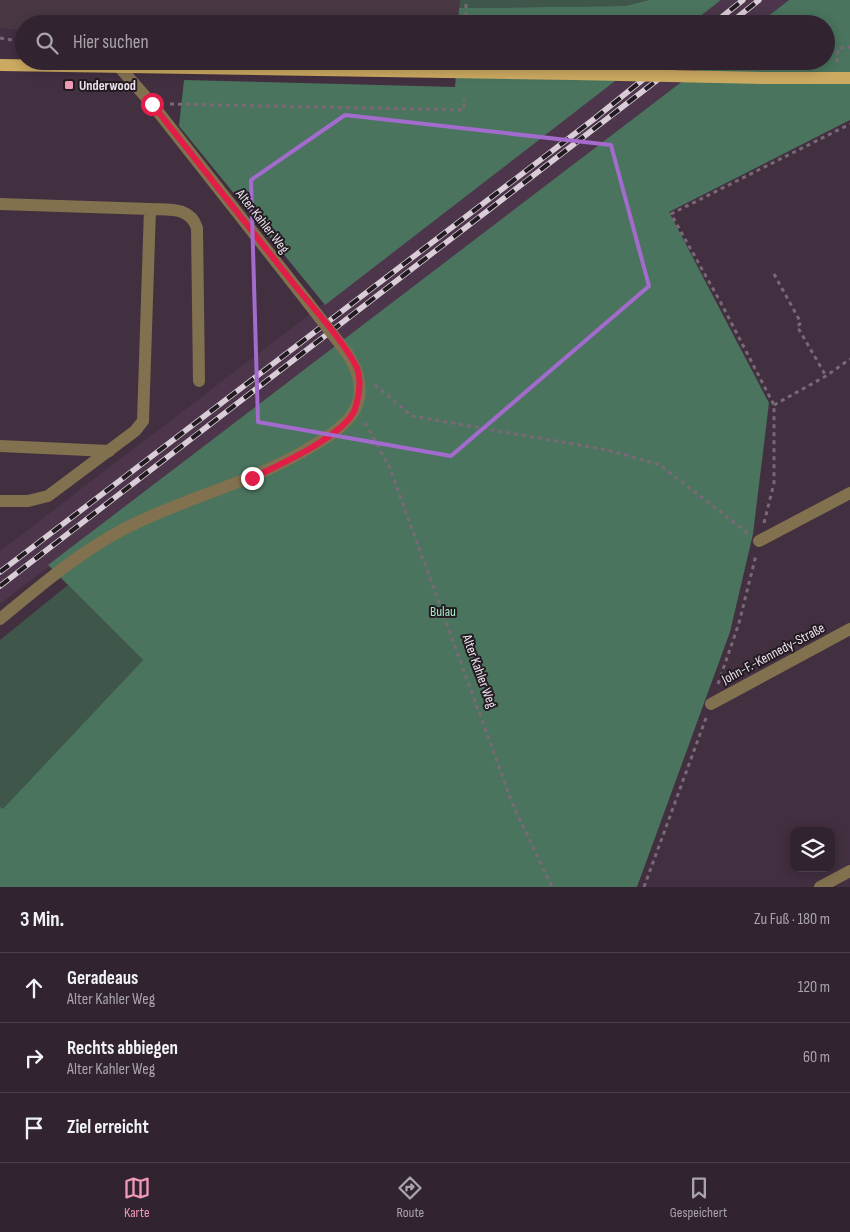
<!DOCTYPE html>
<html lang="de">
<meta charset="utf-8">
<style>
body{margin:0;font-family:"Sofia Sans Condensed",sans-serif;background:#3a2b38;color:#f1f3f6}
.controls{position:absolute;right:15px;bottom:15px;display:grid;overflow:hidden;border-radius:10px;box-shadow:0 2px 12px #0003}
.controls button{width:45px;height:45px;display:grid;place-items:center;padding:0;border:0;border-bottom:1px solid #4d404c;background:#322330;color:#f1f3f6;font:25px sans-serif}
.stop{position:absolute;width:15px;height:15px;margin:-11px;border:4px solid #e11d48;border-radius:50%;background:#fff}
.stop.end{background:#e11d48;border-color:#fff;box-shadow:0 1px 5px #0008}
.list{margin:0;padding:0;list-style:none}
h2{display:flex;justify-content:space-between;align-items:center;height:65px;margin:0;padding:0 20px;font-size:21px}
h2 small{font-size:16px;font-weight:400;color:#a8a4ab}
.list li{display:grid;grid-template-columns:32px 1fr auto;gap:15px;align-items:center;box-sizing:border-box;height:70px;padding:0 20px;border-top:1px solid #4d404c}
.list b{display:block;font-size:19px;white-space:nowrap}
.list p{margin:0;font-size:16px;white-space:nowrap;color:#a8a4ab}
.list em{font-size:16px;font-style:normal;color:#a8a4ab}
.icon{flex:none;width:28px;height:28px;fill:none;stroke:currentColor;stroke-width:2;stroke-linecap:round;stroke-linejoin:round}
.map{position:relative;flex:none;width:850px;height:887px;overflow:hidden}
.search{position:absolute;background:#322330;box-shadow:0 2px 12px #0003;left:15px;right:15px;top:15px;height:55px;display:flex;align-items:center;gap:12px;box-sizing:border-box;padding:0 18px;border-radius:28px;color:#a8a4ab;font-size:19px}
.sheet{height:275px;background:#322330}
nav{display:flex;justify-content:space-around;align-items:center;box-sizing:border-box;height:70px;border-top:1px solid #4d404c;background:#322330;font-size:14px;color:#a8a4ab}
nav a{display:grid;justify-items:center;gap:2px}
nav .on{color:#f09ab7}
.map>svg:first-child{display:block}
</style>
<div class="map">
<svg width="850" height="887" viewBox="0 0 850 887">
<rect width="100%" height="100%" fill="#422f40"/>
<path fill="#493844" d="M0 0H459L458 24H24V30L0 28Z"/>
<g fill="#4d364c">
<path d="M721 0H789L758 24H690Z"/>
<path d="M641 61H709L0 604V551Z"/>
</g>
<g fill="#3e574a">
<path d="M460 0H649L625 6 459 8Z"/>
<path d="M68 585 143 660 3 810 0 807V640Z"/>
</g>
<g fill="#4a745e">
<path d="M649 0H721L690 24H458L459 8 625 6Z"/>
<path d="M789 0H850V120L669 212 769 403 753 534 730 632 637 887H0V807L3 809 143 660 48 565 709 61H826V24H758Z"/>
<path d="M457 61H641L325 305 179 126 184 80 455 87Z"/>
</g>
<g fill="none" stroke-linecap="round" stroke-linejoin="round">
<g stroke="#796977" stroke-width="3" stroke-dasharray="4 4" stroke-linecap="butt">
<path d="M466 24V0"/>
<path d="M0 38 24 42"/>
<path d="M20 51 21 42"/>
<path d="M837 62 838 48 850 47"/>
<path d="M170 104 464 110V98"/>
<path d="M774 274 801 323 797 326 826 376"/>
<path d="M375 385 412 416 608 450 660 465 749 534"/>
<path d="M774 405 826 376 850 359"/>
<path d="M365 423 389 466 513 805 552 887"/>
<path d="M764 523 774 483V405L721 303 671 214 850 124"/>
<path d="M718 684 739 623 756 555"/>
<path d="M644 887 706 718"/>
</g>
<g stroke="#82714f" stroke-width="12">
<path d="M114 61 152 104 306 300"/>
<path d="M0 204 150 209 143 421 135 431 48 496 28 501H0"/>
<path d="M150 209C168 210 190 206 197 228L199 381"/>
<path d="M0 446 109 451"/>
<path d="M759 541 850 493"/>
<path d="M0 619C39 587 77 554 122 530 182 498 250 484 309 448 325 439 343 428 353 413 366 393 358 370 347 353"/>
<path d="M711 704 850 629"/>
<path d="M820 887 850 871"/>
</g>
<g stroke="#ccaa61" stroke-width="12">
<path d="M0 65 574 74"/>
<path d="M765 78H850"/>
</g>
<g stroke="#d9cdd8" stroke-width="5.5">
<g id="rail">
<path d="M713 24 743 0"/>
<path d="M729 24 759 0"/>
<path d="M0 572 594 119 666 61"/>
<path d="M0 586 682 61"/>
</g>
</g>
<use href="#rail" stroke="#231b22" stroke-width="4" stroke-dasharray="11" stroke-linecap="butt"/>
<path stroke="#82714f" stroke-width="12" d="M306 300 347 353"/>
<path stroke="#ccaa61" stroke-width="12" d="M574 74 765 78"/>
</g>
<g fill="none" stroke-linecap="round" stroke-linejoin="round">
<path stroke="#e11d48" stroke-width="6" d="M152 104C199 163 246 223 293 283 312 307 344 341 357 368 362 381 359 396 355 409 346 435 277 466 252 478"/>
</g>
<path fill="none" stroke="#a36bce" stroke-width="4" stroke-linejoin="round" d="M345 115 611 145 649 286 451 456 258 422 251 180Z"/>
<rect fill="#f09ab7" stroke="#231b22" stroke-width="2" x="64" y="80" width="10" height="10" rx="2.5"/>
<g text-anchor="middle" stroke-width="4" stroke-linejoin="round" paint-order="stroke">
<g font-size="14" font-weight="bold" fill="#ece1eb" stroke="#231b22" text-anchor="start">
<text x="79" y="90">Underwood</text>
</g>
<g font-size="14" fill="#ece1eb" stroke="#231b22">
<text transform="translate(263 221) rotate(52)" y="5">Alter Kahler Weg</text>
<text transform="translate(773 653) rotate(-28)" y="5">John-F.-Kennedy-Straße</text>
<text transform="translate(480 671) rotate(70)" y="5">Alter Kahler Weg</text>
</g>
<g font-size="14" fill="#a6edc7" stroke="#231b22">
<text x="443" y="616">Bulau</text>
</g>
</g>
</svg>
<div class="controls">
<button><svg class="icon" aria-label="layers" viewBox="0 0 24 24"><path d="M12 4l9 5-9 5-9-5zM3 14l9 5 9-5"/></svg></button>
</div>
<div class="stop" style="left:152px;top:104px"></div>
<div class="stop end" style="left:252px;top:478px"></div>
<div class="search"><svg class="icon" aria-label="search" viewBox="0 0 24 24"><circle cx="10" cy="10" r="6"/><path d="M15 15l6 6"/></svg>Hier suchen</div>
</div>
<section class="sheet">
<h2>3 Min.<small>Zu Fuß · 180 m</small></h2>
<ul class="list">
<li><svg class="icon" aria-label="ahead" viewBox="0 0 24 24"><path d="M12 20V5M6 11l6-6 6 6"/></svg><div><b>Geradeaus</b><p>Alter Kahler Weg</p></div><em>120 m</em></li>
<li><svg class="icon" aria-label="right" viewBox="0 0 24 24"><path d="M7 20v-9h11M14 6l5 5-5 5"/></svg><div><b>Rechts abbiegen</b><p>Alter Kahler Weg</p></div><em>60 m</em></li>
<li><svg class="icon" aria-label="arrive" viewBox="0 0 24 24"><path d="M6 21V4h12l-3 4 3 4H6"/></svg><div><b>Ziel erreicht</b></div></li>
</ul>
</section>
<nav>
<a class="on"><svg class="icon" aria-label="map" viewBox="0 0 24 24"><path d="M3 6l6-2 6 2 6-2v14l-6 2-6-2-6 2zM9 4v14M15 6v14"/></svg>Karte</a>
<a><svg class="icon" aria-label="directions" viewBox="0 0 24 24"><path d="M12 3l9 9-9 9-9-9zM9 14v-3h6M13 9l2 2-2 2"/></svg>Route</a>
<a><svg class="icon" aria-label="saved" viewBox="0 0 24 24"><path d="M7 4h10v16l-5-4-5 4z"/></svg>Gespeichert</a>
</nav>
